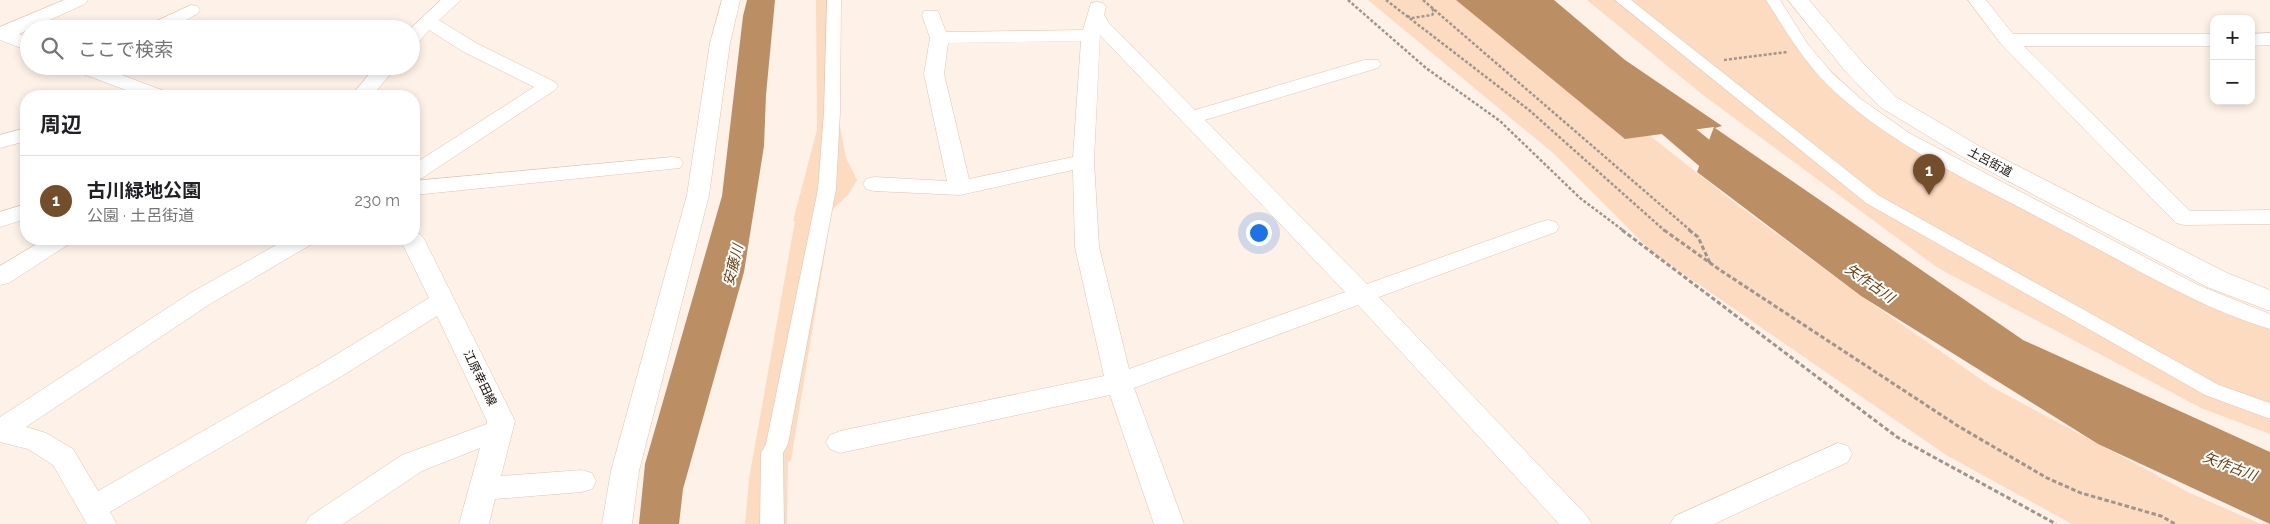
<!DOCTYPE html>
<html lang="ja">
<meta charset="utf-8">
<style>
body{margin:0;font-family:Raleway,"Noto Sans JP",sans-serif;background:#f2f2f2;color:#202124}
.controls{position:absolute;right:15px;top:15px;display:grid;overflow:hidden;border-radius:10px;box-shadow:0 2px 8px #0003}
.controls button{width:45px;height:45px;display:grid;place-items:center;padding:0;border:0;border-bottom:1px solid #e0e0e0;background:#fff;color:#202124;font:25px sans-serif}
.you{position:absolute;left:1258px;top:232px;width:18px;height:18px;margin:-12px;border:4px solid #fff;border-radius:50%;background:#1a73e8;box-shadow:0 0 0 8px #1a73e833}
.badge{display:grid;place-items:center;width:32px;height:32px;border-radius:50%;background:#744e2b;color:#fff;font-size:16px;font-weight:700}
.pin{position:absolute;translate:-50% -41px;filter:drop-shadow(0 1px 2px #0008)}
.pin::after{content:'';position:absolute;top:26px;width:18px;height:15px;background:inherit;clip-path:polygon(0 0,100% 0,50% 100%)}
.list{margin:0;padding:0;list-style:none}
h2{display:flex;justify-content:space-between;align-items:center;height:65px;margin:0;padding:0 20px;font-size:21px}
h2 small{font-size:16px;font-weight:400;color:#757577}
.list li{display:grid;grid-template-columns:32px 1fr auto;gap:15px;align-items:center;box-sizing:border-box;height:90px;padding:0 20px;border-top:1px solid #e0e0e0}
.list b{display:block;font-size:19px;white-space:nowrap}
.list p{margin:0;font-size:16px;white-space:nowrap;color:#757577}
.list em{font-size:16px;font-style:normal;color:#757577}
.icon{flex:none;width:28px;height:28px;fill:none;stroke:currentColor;stroke-width:2;stroke-linecap:round;stroke-linejoin:round}
.map{position:relative;flex:none;width:2270px;height:524px;overflow:hidden}
.search{position:absolute;background:#fff;box-shadow:0 2px 8px #0003;left:20px;top:20px;width:400px;height:55px;display:flex;align-items:center;gap:12px;box-sizing:border-box;padding:0 18px;border-radius:28px;color:#757577;font-size:19px}
.panel{position:absolute;background:#fff;box-shadow:0 2px 8px #0003;left:20px;top:90px;width:400px;height:155px;border-radius:20px}
.map>svg:first-child{display:block}
</style>
<div class="map">
<svg width="2270" height="524" viewBox="0 0 2270 524">
<rect width="100%" height="100%" fill="#fef2e8"/>
<g fill="#fcdbc0">
<path d="M816 0H839L840 126 846 158 857 180 848 195 832 210 791 460 788 462 787 524H745L749 479 795 221H793L817 130Z"/>
<path d="M1368 0H1479L1735 203 1861 296 1992 387 2190 493 2261 524H2072L1946 455 1652 252 1553 153Z"/>
<path d="M1587 0H1770L1806 47 1886 122 2167 276 2270 317V434L2201 408 1938 268 1703 95Z"/>
</g>
<g fill="#bc8e64">
<path d="M747 0H775L766 95 764 146 744 272 683 489 679 524H639L645 464 722 196 743 16Z"/>
<path d="M1456 0H1554L1625 60 1722 126 1715 128 2023 340 2270 452V524L2098 444 1861 296 1697 172 1714 127 1625 139Z"/>
</g>
<g fill="none" stroke-linecap="round" stroke-linejoin="round">
<path fill="#bc8e64" fill-rule="evenodd" d="M1640 89 1651 92 1756 178 1761 186 1756 194 1744 197 1732 194 1629 106 1624 99 1629 92Z"/>
<g stroke="#e0c4ab" stroke-width="1">
<g id="pedestrian">
<path d="M827 0H841L840 112 836 189 788 444 783 453 784 524H760L761 453 766 444 818 189 824 112Z"/>
<path d="M1615 0H1631L1878 195 2219 385 2270 403V419L2205 395 1866 203Z"/>
<path d="M1766 0H1780L1807 43 1832 73 1861 99 1909 133 2198 285 2270 314V329C2199 308 2128 264 2062 230 1985 188 1901 152 1836 93 1806 66 1787 33 1766 0Z"/>
</g>
</g>
<g stroke="#e0c4ab" stroke-width="1">
<g id="minor">
<path d="M64 0H88L85 4 19 34 29 38V51L0 40V27Z"/>
<path d="M441 0H461L439 20 476 43 555 82 558 86 555 90 422 178 414 180V164L534 87 462 51 429 30 418 43 411 45 410 29Z"/>
<path d="M722 0H740L730 43 709 195 639 471 632 524H602L611 471 687 195 710 43Z"/>
<path d="M1968 0H1986L2013 34H2214V46H2024L2190 211 2270 210V224L2184 225 2176 223 2001 44Z"/>
<path d="M1097 2 1103 3 1106 7 1104 15 1109 23 1195 110 1364 60H1378L1381 64 1378 68 1205 120 1367 284 1540 222 1548 220 1556 222 1559 227 1556 232 1379 297 1587 516 1592 524H1559L1358 305 1134 388 1184 524H1154L1110 395 840 453 830 449 826 442 830 435 840 431 1104 376 1075 247 1073 170 960 195 874 191 866 189 863 184 866 179 874 177 947 181 924 74 930 38 922 15 924 11H938L946 32 1083 30 1091 3ZM1100 35 1345 292 1129 369 1099 247 1094 161ZM1081 41 1073 157 969 179 944 74 948 43Z"/>
<path d="M191 5 197 6 200 10 197 14 170 29H146L148 25Z"/>
<path d="M2270 33V45L2251 46V34Z"/>
<path d="M69 66H98L167 92 170 96H142L72 70Z"/>
<path d="M376 66H397L372 96H351Z"/>
<path d="M26 128V141L0 148V135Z"/>
<path d="M672 157 680 158 683 163 680 168 414 195V181Z"/>
<path d="M26 204V219L0 227V212Z"/>
<path d="M414 232 420 234 424 239 515 421 501 476 582 470 592 473 596 481 592 489 582 492 495 499 489 524H459L480 448 422 471 343 524H305L310 516 402 455 487 424V421L437 316 342 376 110 512 117 524H87L53 465 28 449 0 442V417L192 292 287 239H315L312 244 210 304 26 427 46 433 73 449 98 491 324 362 429 298 400 239H414Z"/>
<path d="M45 239H73L69 244 9 283 0 285V266Z"/>
<path d="M1838 443 1848 446 1852 454 1848 462 1714 524H1670L1675 516Z"/>
</g>
</g>
<g stroke="#e0c4ab" stroke-width="1">
<path id="tertiary" d="M1788 0H1809L1862 62 1896 97 1979 146 2227 273 2270 290V311L2207 287 1961 156 1880 107 1846 72Z"/>
</g>
<g stroke="#a0958c" stroke-width="2.5" stroke-dasharray="3 2" stroke-linecap="butt">
<path d="M1348 0 1426 68 1500 121 1580 198 1624 231"/>
<path d="M1386 0 1529 110 1665 231"/>
<path d="M1423 0 1691 231"/>
<path d="M1407 16 1412 18 1432 15 1434 12 1432 8"/>
<path d="M1724 60 1787 52"/>
</g>
<g stroke="#a0958c" stroke-width="3" stroke-dasharray="4.5 2.5" stroke-linecap="butt">
<path d="M1622 230 1897 437 2056 524"/>
<path d="M1664 230 1720 270 1958 426 2047 478 2081 493 2161 516 2175 524"/>
<path d="M1689 230 1698 237 1710 263"/>
</g>
<use href="#pedestrian" fill="#fff" fill-rule="evenodd"/>
<use href="#minor" fill="#fff" fill-rule="evenodd"/>
<use href="#tertiary" fill="#fff" fill-rule="evenodd"/>
</g>
<g text-anchor="middle" stroke-width="4" stroke-linejoin="round" paint-order="stroke">
<g font-size="12" fill="#140a04" stroke="#fff">
<text transform="translate(1990 162) rotate(28)" y="4">土呂街道</text>
<text transform="translate(480 378) rotate(64)" y="4">江原幸田線</text>
</g>
<g font-size="14" font-style="italic" fill="#6a3d09" stroke="#fff">
<text transform="translate(733 265) rotate(-76)" y="5">安藤川</text>
<text transform="translate(1870 283) rotate(35)" y="5">矢作古川</text>
<text transform="translate(2230 466) rotate(21)" y="5">矢作古川</text>
</g>
</g>
</svg>
<div class="controls">
<button>+</button>
<button>−</button>
</div>
<div class="you"></div>
<div class="pin badge" style="left:1929px;top:195px">1</div>
<div class="search"><svg class="icon" aria-label="search" viewBox="0 0 24 24"><circle cx="10" cy="10" r="6"/><path d="M15 15l6 6"/></svg>ここで検索</div>
<section class="panel">
<h2>周辺<small></small></h2>
<ul class="list">
<li><span class="badge">1</span><div><b>古川緑地公園</b><p>公園 · 土呂街道</p></div><em>230 m</em></li>
</ul>
</section>
</div>
